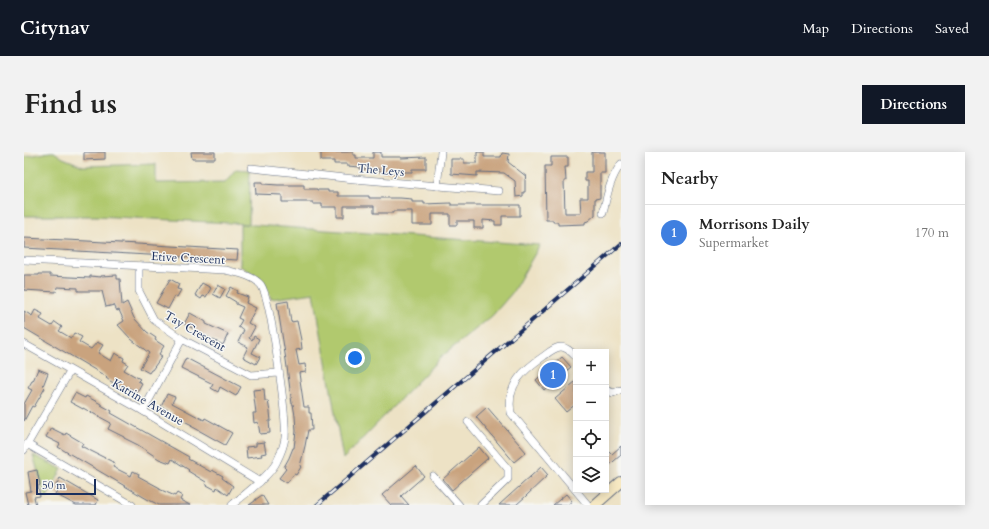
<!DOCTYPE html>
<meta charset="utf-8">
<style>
body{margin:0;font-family:Cardo,serif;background:#f2f2f2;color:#222}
.controls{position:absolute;right:12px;bottom:12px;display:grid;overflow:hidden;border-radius:0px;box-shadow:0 2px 10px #0003}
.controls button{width:36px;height:36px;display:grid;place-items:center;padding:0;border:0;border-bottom:1px solid #e0e0e0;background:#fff;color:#222;font:20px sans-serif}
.scale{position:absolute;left:12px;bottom:10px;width:60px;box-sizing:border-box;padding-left:4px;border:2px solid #1b2f5e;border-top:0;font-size:11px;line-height:14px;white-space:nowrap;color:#1b2f5e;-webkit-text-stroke:3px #f6f6f2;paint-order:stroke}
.you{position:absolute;left:331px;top:206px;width:14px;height:14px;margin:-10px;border:3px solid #fff;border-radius:50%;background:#1a73e8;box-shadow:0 0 0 6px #1a73e833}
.badge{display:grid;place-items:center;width:26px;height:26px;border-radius:50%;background:#111827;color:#fff;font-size:13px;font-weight:700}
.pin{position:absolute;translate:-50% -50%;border:2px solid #fff;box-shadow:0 1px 4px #0006}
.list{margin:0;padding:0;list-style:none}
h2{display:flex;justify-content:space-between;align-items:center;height:52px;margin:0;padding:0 16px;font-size:17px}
h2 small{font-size:13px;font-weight:400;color:#767676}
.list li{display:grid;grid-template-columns:26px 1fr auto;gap:12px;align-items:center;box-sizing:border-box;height:56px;padding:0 16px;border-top:1px solid #e0e0e0}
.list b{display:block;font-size:15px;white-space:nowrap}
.list p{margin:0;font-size:13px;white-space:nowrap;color:#767676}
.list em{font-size:13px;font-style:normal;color:#767676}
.icon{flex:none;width:22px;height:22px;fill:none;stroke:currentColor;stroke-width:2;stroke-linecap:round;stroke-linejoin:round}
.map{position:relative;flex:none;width:597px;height:353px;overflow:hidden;border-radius:0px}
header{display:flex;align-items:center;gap:24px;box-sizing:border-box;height:56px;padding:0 20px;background:#111827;color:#fff}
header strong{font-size:19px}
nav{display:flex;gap:22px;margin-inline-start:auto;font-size:14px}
.intro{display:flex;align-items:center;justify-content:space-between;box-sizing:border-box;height:96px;padding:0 24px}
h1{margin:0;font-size:28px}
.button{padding:10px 18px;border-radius:0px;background:#111827;color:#fff;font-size:14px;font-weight:700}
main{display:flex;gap:24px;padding:0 24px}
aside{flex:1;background:#fff;border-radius:0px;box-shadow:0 2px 10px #0003}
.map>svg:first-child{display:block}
</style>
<header>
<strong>Citynav</strong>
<nav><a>Map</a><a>Directions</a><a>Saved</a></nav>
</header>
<div class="intro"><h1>Find us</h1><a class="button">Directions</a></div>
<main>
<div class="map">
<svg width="597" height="353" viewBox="0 0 597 353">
<rect width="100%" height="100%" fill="#f6f6f2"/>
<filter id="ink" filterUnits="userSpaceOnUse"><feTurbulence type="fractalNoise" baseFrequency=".025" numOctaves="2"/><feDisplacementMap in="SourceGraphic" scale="8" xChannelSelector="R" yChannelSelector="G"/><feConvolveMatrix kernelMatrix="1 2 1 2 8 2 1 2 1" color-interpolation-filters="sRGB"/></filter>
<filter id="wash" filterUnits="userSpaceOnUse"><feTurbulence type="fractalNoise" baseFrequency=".012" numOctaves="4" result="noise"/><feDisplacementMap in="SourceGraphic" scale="16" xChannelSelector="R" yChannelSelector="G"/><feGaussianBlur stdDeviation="0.9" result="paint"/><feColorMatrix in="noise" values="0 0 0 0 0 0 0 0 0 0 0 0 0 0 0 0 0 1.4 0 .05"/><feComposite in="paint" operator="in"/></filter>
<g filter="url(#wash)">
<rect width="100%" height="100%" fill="#ede2c5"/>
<g fill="#b1c96e" stroke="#667c66">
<path d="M26 0H30L39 6 59 14 132 12V31L201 30 212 17 226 18 225 72 72 64H0V5Z"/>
<path d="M216 72 516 93 488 141 468 164 416 206 319 307 290 141 247 147 239 128 216 114Z"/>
<path d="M9 303 38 317 22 347Z"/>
</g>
<g id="blocks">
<g fill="#c9a37e">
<path d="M60 0H81V7L60 8Z"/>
<path d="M167 0H191V7H168Z"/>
<path d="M297 0H329V3H332V6H349V0H357V5H377V6L402 5V17H388V20H355V17H336V15L323 14V12H310V9H297Z"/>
<path d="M453 0H460V5H477L478 1 485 2 484 10 503 25 501 27V40H499V44L492 45 491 29 480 21 453 20V24L427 22V7H440V11H453Z"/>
<path d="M568 0H581V21H576V46L571 47V63L564 69 561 70V72L534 73V70H529V68H522L521 14H527V5H544V15H541L542 29H540L541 61H557L556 46H564V29H561V20H568Z"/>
<path d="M231 30H239V32L254 33H280V37H293V38H304V40H314V44H345V46H376L388 47V50H400V52L427 51V53H496V64H478V73H471V69L459 68V76H450V69H433V73H426V62H408V73H388V59H369V61H350V54H320V65H313V55H298V52H289V50H258V43L232 42Z"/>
<path d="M0 86 63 89 214 98 213 108 0 96Z"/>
<path d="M15 122H26V124L66 126V124L77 125V124L93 123V127H96L98 153 103 150 110 166 123 180 132 186 131 188 140 194 135 202 138 204 128 218H127L125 221 116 216 125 201 107 187 94 173 100 169 95 158 93 159 90 153 82 155 78 139H54V136L33 135 32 140 0 138V123H15Z"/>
<path d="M146 127 155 132 153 137 157 138 153 145 151 144 144 157 132 151Z"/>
<path d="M178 131 187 136 182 145 179 144 177 147 171 143Z"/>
<path d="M194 133 201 137 196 146 189 142Z"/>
<path d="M207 135 214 139 213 141 224 145 222 151 232 156 224 171 231 175 225 186 228 188 230 184 235 187 228 201 236 205 232 212 219 205 224 195 214 190 220 178 214 175 218 168 214 166 219 155 212 152V150L202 144Z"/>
<path d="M264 149 267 170 273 169 277 188 278 197 272 198 275 213 281 212 282 220 275 221 276 228 280 255H285V261H287L288 278H284L281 294 276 314 277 315 272 323 270 322 263 331 255 326 262 317 260 315 265 306 269 296H270L272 279 271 264 269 252H268L262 208 253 151Z"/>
<path d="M11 158 19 162 16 167 28 174 31 170 38 175 35 179 47 186 50 181 58 185 55 190 67 197 73 190 79 193 74 201 87 209 91 201 100 206 99 209 104 212 100 218 116 227 114 229 118 231 113 240 105 236 103 238 86 229 82 226 83 225 0 176V159L8 164Z"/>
<path d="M166 161 179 168 182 170V172L204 182 199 193 171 179 172 178 160 172Z"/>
<path d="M538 205 547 215 520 238 512 228Z"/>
<path d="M162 206 217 235 212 244 196 235 194 240 187 236 189 232 157 216Z"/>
<path d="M14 217 24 221 19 234 21 236 10 255 8 254 0 269V252L8 238 4 236 8 229H9Z"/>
<path d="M552 229V252L542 260 531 247Z"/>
<path d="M240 237 241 249H244L246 260 247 269H245L246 281 236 282 234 270 230 271 229 261H232L229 238Z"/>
<path d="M51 241 61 246 62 244 77 252V253L88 259 87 261 165 305 164 307 187 320 188 318 199 324 198 326 209 334 204 343 193 335 192 338 181 332 182 330 164 319 165 318 148 307 146 311 135 307 114 293 100 286V285L84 277 87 271 59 256V257L46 250Z"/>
<path d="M143 242 151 245 148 251 180 268 181 266 208 281 201 293 167 274 168 273 148 263 149 260 137 255Z"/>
<path d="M463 255 502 300 490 310 452 265Z"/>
<path d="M27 276 41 283 42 281 59 291 57 294 91 311 89 315 107 324 109 319 115 322 114 324 136 336 135 337 151 344 153 341 158 344 156 348 166 353H135L123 347 34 295 36 292 22 285Z"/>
<path d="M240 290 242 301 237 302 238 304 223 306 222 295 232 294V291Z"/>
<path d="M597 294V303L582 316V303L586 300 588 302Z"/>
<path d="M455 295 464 306 428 338 419 327Z"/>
<path d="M392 314 400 324 377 344 385 353H367L358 343Z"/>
<path d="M517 315 524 323 502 344 492 353H475Z"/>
<path d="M13 318 16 333 14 334 16 344 10 345 12 353H4L1 340 7 339 4 320Z"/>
<path d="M36 326 74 348 72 353H52L31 342 34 337 31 335Z"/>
<path d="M542 342 548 349 543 353H529Z"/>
<path d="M238 343 244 353H225L231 349V348Z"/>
</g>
</g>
</g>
<g filter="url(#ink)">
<use href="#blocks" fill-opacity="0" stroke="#646e82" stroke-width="1"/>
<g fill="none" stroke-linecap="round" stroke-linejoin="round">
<g stroke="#646e82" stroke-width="8">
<g id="street">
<path d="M227 16 330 27 475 39"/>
<path d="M413 34 417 0"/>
<path d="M579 61C583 43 586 27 597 12"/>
<path d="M0 108 201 118C213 121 229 123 237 133 247 147 263 267 261 286 260 293 256 303 253 309 247 323 220 343 208 353"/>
<path d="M115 114V139L130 168 158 187 227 223 255 221"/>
<path d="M0 192 119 259 236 330"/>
<path d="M552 205C548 201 543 195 537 195 531 195 525 200 520 204 499 218 482 233 487 261L564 353"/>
<path d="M582 238 589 241 597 238"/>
<path d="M119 259 158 187"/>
<path d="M444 270 484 317V327L457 353"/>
<path d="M3 292 108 353"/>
<path d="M0 298 46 219"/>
<path d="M409 324 435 353"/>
</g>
</g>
<g stroke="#646e82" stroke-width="12">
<path id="secondary" d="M571 353 597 330"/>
</g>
<use href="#street" stroke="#fff" stroke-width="7"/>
<use href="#secondary" stroke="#f7e9c3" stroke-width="10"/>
<g stroke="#1b2f5e" stroke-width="4">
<path id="rail" d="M293 353 597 92"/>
</g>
<use href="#rail" stroke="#f6f6f2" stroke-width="2.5" stroke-dasharray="8" stroke-linecap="butt"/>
</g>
</g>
<g text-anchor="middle" stroke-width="3" stroke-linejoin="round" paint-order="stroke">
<g font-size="12" fill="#1b2f5e" stroke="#f6f6f2">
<text transform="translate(357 18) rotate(5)" y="4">The Leys</text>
<text transform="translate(164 106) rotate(3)" y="4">Etive Crescent</text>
<text transform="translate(171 179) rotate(30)" y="4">Tay Crescent</text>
<text transform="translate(124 250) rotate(30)" y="4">Katrine Avenue</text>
</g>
</g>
</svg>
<div class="controls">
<button>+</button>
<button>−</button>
<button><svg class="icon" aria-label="locate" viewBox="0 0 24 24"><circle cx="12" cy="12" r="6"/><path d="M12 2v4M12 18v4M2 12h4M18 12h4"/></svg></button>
<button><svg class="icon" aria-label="layers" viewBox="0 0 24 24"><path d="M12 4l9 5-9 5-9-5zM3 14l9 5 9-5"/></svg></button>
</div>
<div class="scale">50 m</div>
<div class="you"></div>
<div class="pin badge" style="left:529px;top:223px;background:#3f7fe0">1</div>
</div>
<aside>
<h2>Nearby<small></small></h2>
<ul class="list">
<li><span class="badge" style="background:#3f7fe0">1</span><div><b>Morrisons Daily</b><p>Supermarket</p></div><em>170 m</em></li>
</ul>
</aside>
</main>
